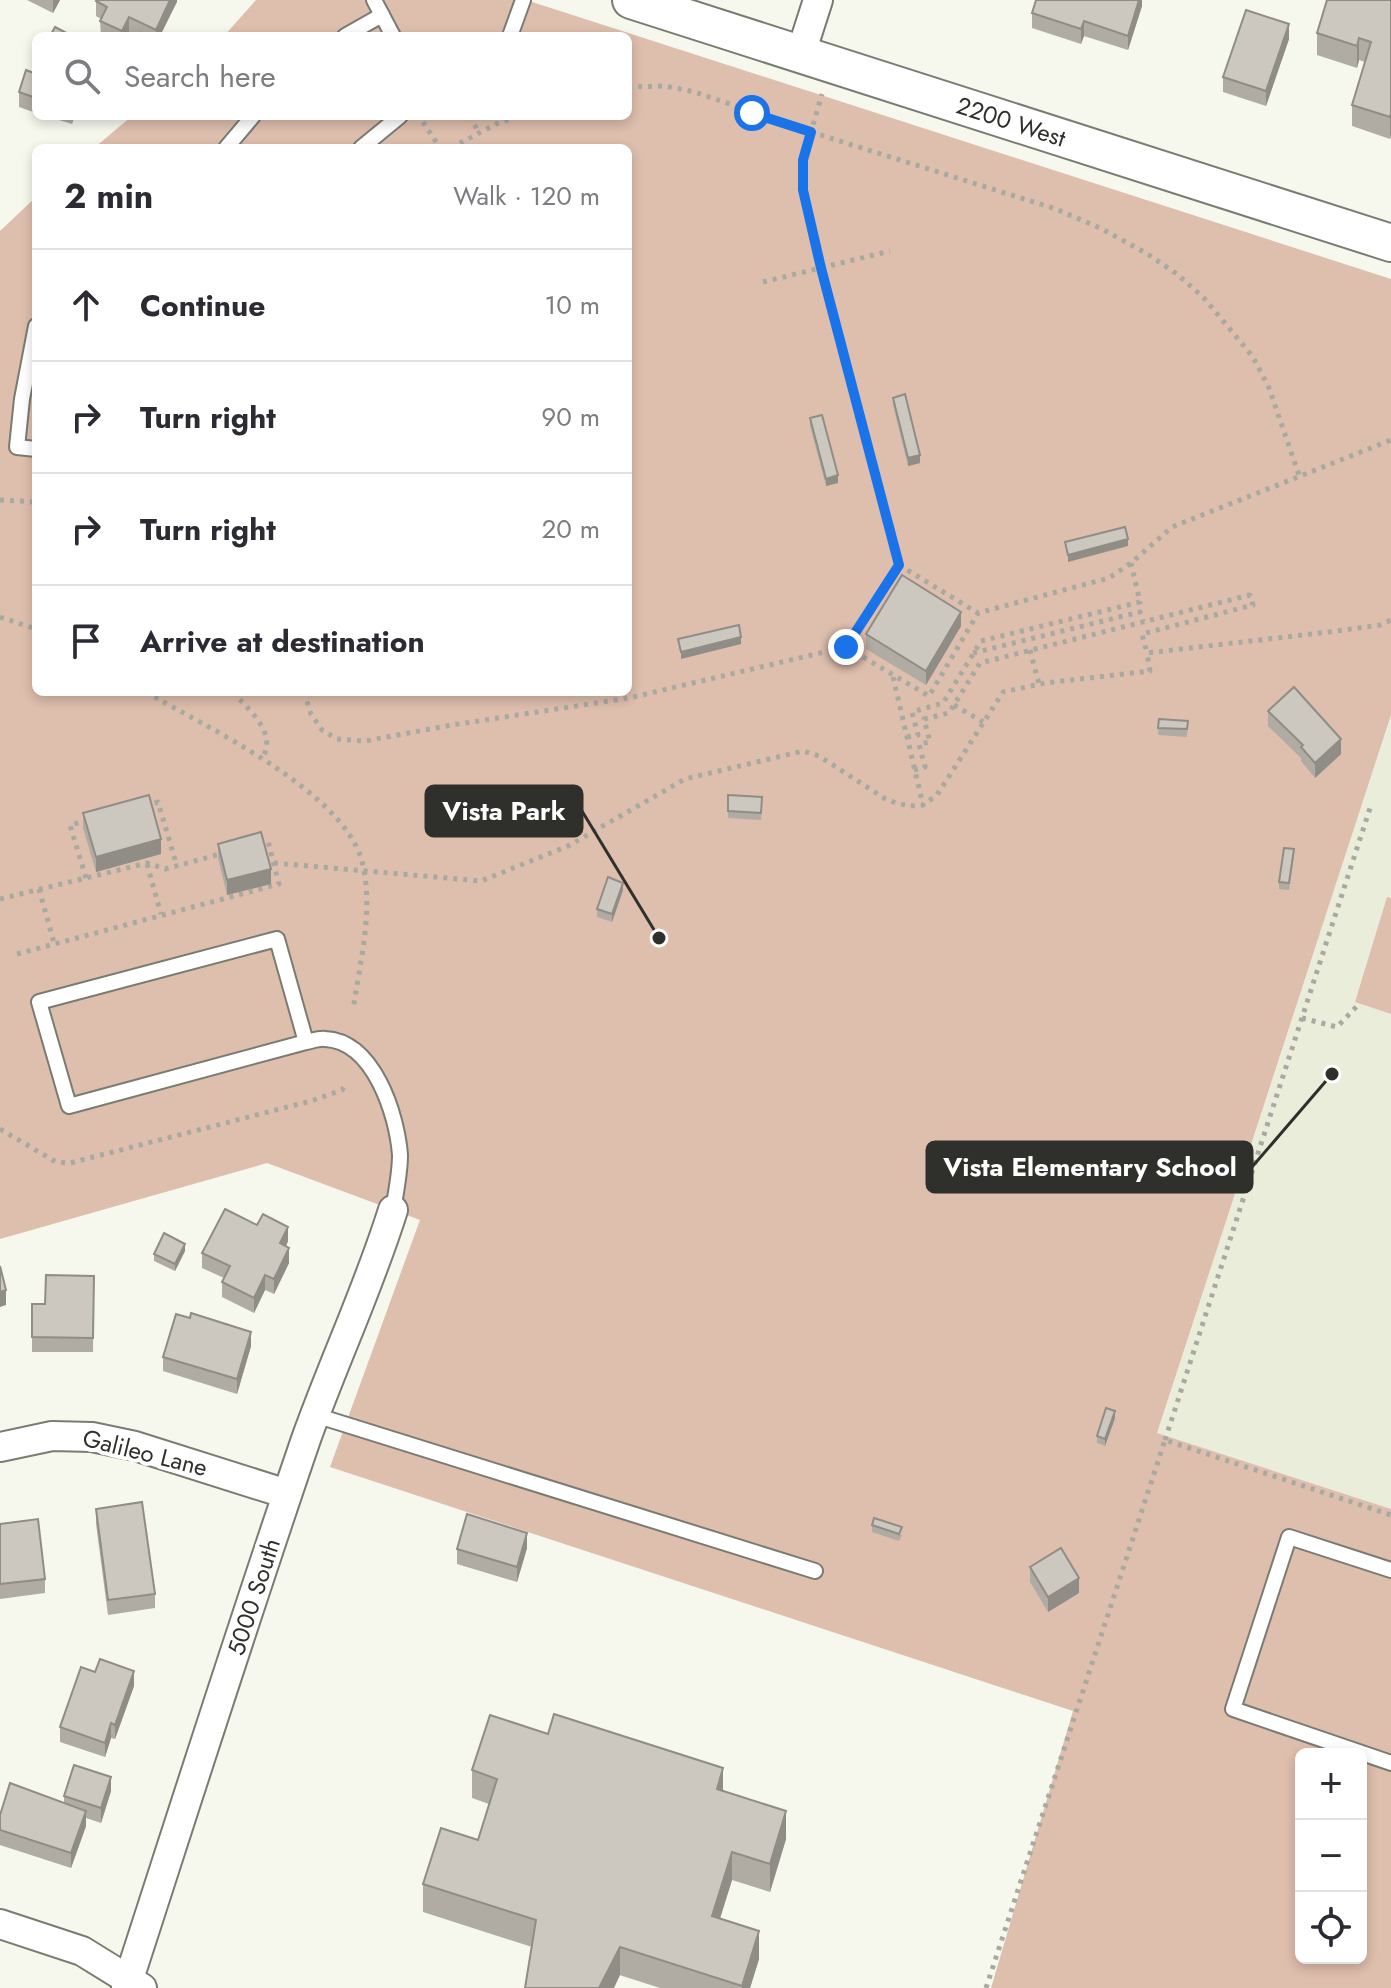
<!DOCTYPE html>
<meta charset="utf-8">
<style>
body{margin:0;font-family:Jost,sans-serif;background:#f7f7f7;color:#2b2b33}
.controls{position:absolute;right:24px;bottom:24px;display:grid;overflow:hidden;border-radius:12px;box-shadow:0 4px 12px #0003}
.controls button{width:72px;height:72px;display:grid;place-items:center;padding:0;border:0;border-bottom:2px solid #e1e1e2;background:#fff;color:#2b2b33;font:40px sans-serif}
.stop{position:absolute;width:24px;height:24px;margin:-18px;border:6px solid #1a73e8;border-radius:50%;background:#fff}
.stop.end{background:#1a73e8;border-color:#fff;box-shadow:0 2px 8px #0008}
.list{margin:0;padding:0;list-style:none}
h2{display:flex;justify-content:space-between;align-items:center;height:104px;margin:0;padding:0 32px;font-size:34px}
h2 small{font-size:26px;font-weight:400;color:#7c7c81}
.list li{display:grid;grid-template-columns:52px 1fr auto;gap:24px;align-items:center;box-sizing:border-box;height:112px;padding:0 32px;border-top:2px solid #e1e1e2}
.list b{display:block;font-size:30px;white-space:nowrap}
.list em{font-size:26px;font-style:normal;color:#7c7c81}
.icon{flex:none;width:44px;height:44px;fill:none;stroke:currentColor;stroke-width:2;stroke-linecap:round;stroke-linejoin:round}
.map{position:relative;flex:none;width:1391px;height:1988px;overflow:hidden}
.search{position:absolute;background:#fff;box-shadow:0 4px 12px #0003;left:32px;top:32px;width:600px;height:88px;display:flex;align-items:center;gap:20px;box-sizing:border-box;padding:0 28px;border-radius:12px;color:#7c7c81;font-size:30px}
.panel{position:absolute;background:#fff;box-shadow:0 4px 12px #0003;left:32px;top:144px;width:600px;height:552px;border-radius:12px}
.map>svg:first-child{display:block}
</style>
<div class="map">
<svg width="1391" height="1988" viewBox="0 0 1391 1988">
<rect width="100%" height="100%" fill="#f6f7ed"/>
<path fill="#ebeddb" d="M1391 715V1509L1157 1433Z"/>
<g fill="#debead" fill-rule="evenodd">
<path d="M256 0H526L1391 279V715L1157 1433 1391 1509V1988H991L1073 1711 330 1467 420 1220 267 1163 0 1239V231L36 197V692H628V148H94L132 116H628V36H224ZM1301 1754H1361V1958H1301Z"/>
<path d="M1387 897 1391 898V1014L1355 1002Z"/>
</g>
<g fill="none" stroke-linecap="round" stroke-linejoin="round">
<g stroke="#7a7b72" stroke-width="18">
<g id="service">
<path d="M374 0 393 36"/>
<path d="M345 36 382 15"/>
<path d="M510 36 523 0"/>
<path d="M226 148 253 116"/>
<path d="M361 148 400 116"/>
<path d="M36 326 22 399 17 447 36 449"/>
<path d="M306 1042 277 939 39 1002 69 1106 306 1042C312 1041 319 1038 325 1039 374 1041 397 1115 400 1155 400 1173 396 1192 393 1210"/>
<path d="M315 1415 815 1571"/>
<path d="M1391 1570 1289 1537 1233 1709 1391 1763"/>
</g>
</g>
<g stroke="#7a7b72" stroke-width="32">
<g id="minor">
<path d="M801 53 818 0"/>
<path d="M0 1447 52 1436 92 1437 135 1446 287 1494"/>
<path d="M0 1924 82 1951 142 1988"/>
<path d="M126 1988C185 1806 243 1623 305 1442 333 1363 368 1290 393 1210"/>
</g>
</g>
<g stroke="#7a7b72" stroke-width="40">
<path id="tertiary" d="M631 0 1391 243"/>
</g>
<g stroke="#a8a9a1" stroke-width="5" stroke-dasharray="4 6" stroke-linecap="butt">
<path d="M628 87 665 86 695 92 811 132 1056 209 1100 228 1146 253 1177 274 1204 298 1253 357 1269 388 1300 478"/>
<path d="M470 116 479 133"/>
<path d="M423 122 440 148"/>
<path d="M451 148 496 124 519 116"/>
<path d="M763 282 890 251"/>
<path d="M0 500 36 502"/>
<path d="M899 565 978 613 1109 578 1131 563 1172 527 1391 440"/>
<path d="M0 617 36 629"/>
<path d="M846 647 929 696 978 613"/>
<path d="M1030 650 1039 684"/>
<path d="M973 653 1140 612 1143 622"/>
<path d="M893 677 923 805"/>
<path d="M146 692C206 727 339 789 361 858 375 905 360 962 353 1010"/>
<path d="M233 692C249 711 278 732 262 759"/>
<path d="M304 692 311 714 322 730 337 739 365 741 452 725 629 698 846 647 899 565 821 268 803 190V160L822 94"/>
<path d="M954 705 983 722"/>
<path d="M907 737 918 735 912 712 943 703 981 641 1140 602 1131 563"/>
<path d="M914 770 925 767 919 744 930 742 924 719 949 713 980 663 1250 595 1253 605 1142 634 1147 653 1329 632 1380 625 1391 620"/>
<path d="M145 806 158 802 177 866"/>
<path d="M274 863 481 881 568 846 685 779 803 751 819 756 884 798 896 803 910 806 923 805 937 795 1003 692 1045 683 1150 671 1147 653"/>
<path d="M147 864 161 914"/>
<path d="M86 878 70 825 89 820"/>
<path d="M39 889 54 943"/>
<path d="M0 899 147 863 165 869 224 853"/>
<path d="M17 954 279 884 268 841 260 843"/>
<path d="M1302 1018 1337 1027 1360 1003"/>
<path d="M0 1129 56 1162 70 1163 311 1101 342 1090 345 1085"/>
<path d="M1165 1440 1371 805"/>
<path d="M986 1988 1165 1440 1391 1515"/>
</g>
<use href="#service" stroke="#fff" stroke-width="14"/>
<use href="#minor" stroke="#fff" stroke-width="28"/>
<use href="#tertiary" stroke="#fff" stroke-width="36"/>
</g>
<g fill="#b0aca4">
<path d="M27 0H60L53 13Z"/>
<path d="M177 0 160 36H138L129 32 127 36H101L100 21 101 19 96 16V1Z"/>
<path d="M1142 0V6L1128 50 1084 36 1081 44 1032 28V13Z"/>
<path d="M1391 0V134L1390 139 1352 126V105L1365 62 1359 60 1357 68 1317 55V33Z"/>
<path d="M1289 39 1266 106 1223 92V77Z"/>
<path d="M36 74V113L19 107V92Z"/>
<path d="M46 116H75L72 124Z"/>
<path d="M893 398 920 463 908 466 893 405Z"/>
<path d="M810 418 838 483 826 486 810 426Z"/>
<path d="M961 626 926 685 866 649V634Z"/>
<path d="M1268 711 1341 754 1315 778 1301 761V758L1268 726Z"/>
<path d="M1159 719 1188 721 1187 737 1158 735Z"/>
<path d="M728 795 762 797 761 820 728 818Z"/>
<path d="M83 813 161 854 96 872 83 828Z"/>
<path d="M218 844 271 884 227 895 218 858Z"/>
<path d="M1294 857 1289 890 1279 889V882Z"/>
<path d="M623 890 612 922 597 917V909Z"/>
<path d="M288 1241 286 1247 289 1263 274 1294 265 1290 254 1313 222 1297V1282L224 1278 202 1268V1253Z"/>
<path d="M185 1251 175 1271 154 1261V1254Z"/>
<path d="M94 1276 93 1352H32V1304H45Z"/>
<path d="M190 1318 251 1346 237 1394 163 1371V1357Z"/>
<path d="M1115 1418 1105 1446 1097 1443V1436Z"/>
<path d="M96 1509 155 1594V1608L108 1615 96 1524Z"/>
<path d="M0 1524 45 1579V1593L0 1599Z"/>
<path d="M872 1525 902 1535 899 1541 872 1532Z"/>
<path d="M527 1548 517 1582 457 1564V1549Z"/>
<path d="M1030 1567 1079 1593 1048 1612 1030 1582Z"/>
<path d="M134 1686 115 1739 111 1738 105 1757 60 1742V1727Z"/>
<path d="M472 1770 723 1791 786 1839 770 1892 732 1880 720 1918 759 1959 750 1988H660L423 1912V1884L478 1840 489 1804 472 1798Z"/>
<path d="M111 1791 101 1823 86 1818V1826L71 1868 0 1845V1815L64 1803V1796Z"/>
</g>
<g fill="#908c86">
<path d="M53 0H60L53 13Z"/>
<path d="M170 0H177V2L160 36H156V30Z"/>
<path d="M1139 0H1142V6L1128 50V36Z"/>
<path d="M129 17V32L127 36H122V31Z"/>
<path d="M1084 21V36L1081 44V29Z"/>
<path d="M1289 24V39L1266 106V91Z"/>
<path d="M1359 38V60L1357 68V46Z"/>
<path d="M1391 113V134L1390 139V117Z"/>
<path d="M920 455V463L908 466V458Z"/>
<path d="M838 475V483L826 486V479Z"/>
<path d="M1128 539V546L1068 562V555Z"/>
<path d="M961 612V626L926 685V671Z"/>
<path d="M741 637V644L681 659V652Z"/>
<path d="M1341 739V754L1315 778V763Z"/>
<path d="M161 839V854L96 872V857Z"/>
<path d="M271 869V884L227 895V880Z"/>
<path d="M623 883V890L612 922V914Z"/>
<path d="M288 1227V1241L280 1258V1243Z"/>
<path d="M185 1244V1251L175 1271V1264Z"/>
<path d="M289 1248V1263L274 1294V1279Z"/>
<path d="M265 1275V1290L254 1313V1298Z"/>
<path d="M6 1290V1305L0 1307V1292Z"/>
<path d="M251 1332V1346L237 1394V1379Z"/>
<path d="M1115 1411V1418L1105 1446V1439Z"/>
<path d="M527 1533V1548L517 1582V1567Z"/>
<path d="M1079 1578V1593L1048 1612V1597Z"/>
<path d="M134 1671V1686L115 1739V1725Z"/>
<path d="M111 1723V1738L105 1757V1743Z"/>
<path d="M723 1768V1796L717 1789Z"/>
<path d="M111 1777V1791L101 1823V1808Z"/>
<path d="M86 1811V1826L71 1868V1853Z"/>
<path d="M786 1811V1839L770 1892V1864Z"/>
<path d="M732 1852V1880L712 1944V1916Z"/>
<path d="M759 1931V1959L750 1988H742Z"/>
<path d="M620 1947V1975L614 1988H599Z"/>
</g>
<g fill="#cdc8bf" stroke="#908c86" stroke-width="2">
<path d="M97 0H170L156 30 129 17 122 31 100 21 107 7 96 1Z"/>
<path d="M1036 0H1139L1128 36 1084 21 1081 29 1032 13Z"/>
<path d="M1327 0H1391V113L1390 117 1352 105 1371 42 1359 38 1357 46 1317 33Z"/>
<path d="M1246 10 1289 24 1266 91 1223 77Z"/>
<path d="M55 27 72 36H50Z"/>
<path d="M26 70 36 74V98L19 92Z"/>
<path d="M905 394 920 455 908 458 893 398Z"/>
<path d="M822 415 838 475 826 479 810 418Z"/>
<path d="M1125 527 1128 539 1068 555 1065 542Z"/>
<path d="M902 575 961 612 926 671 866 634Z"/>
<path d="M739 625 741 637 681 652 678 639Z"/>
<path d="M1294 687 1341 739 1315 763 1301 747 1303 745 1268 711Z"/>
<path d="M1159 719 1188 721 1187 729 1158 728Z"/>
<path d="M149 795 161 839 96 857 83 813Z"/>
<path d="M728 795 762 797 761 813 728 811Z"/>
<path d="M261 832 271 869 227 880 218 844Z"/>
<path d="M1284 848 1294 849 1289 883 1279 882Z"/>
<path d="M608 877 623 883 612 914 597 909Z"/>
<path d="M225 1209 257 1225 263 1214 288 1227 280 1243 289 1248 274 1279 265 1275 254 1298 222 1282 230 1266 202 1253Z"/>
<path d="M164 1233 185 1244 175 1264 154 1254Z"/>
<path d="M0 1266 6 1290 0 1292Z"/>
<path d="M46 1275 94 1276 93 1338 32 1337V1304H45Z"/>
<path d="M191 1313 251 1332 237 1379 163 1357 176 1314 190 1318Z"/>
<path d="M1106 1408 1115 1411 1105 1439 1097 1436Z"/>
<path d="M142 1502 155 1594 108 1600 96 1509Z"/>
<path d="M467 1514 527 1533 517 1567 457 1549Z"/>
<path d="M874 1518 902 1527 899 1534 872 1525Z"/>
<path d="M38 1519 45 1579 0 1584V1524Z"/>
<path d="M1061 1548 1079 1578 1048 1597 1030 1567Z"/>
<path d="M100 1659 134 1671 115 1725 111 1723 105 1743 60 1727 81 1667 95 1672Z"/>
<path d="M554 1714 723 1768 717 1789 786 1811 770 1864 732 1852 712 1916 759 1931 742 1986 620 1947 599 1988H525L536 1920 423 1884 441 1828 478 1840 497 1779 472 1770 490 1715 548 1734Z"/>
<path d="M74 1765 111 1777 101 1808 64 1796Z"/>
<path d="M10 1783 86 1811 71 1853 0 1830V1815Z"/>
</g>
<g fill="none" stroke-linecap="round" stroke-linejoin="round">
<path stroke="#1a73e8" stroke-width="10" d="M752 113 811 132 803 160V190L821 268 899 565 846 647"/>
</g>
<g text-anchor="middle" stroke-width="8" stroke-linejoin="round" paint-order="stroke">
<g font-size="24" fill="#2f2f2b" stroke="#fff">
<text transform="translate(1011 122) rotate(18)" y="8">2200 West</text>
<text transform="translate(145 1453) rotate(14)" y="8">Galileo Lane</text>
<text transform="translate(254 1597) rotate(-72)" y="8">5000 South</text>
</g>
</g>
<path fill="none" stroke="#2f2f2b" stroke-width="3" d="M659 938L582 811M1332 1074L1252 1167"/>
<g fill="#2f2f2b" stroke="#fff" stroke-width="3">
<circle cx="659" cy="938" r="8"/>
<circle cx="1332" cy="1074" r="8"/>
</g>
<g fill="#2f2f2b" stroke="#2f2f2b" stroke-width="3">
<rect x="426" y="786" width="156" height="50" rx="8"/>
<rect x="927" y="1142" width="325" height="50" rx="8"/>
</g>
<g font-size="26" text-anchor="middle" font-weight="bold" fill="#fff">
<text x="504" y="820">Vista Park</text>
<text x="1090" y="1176">Vista Elementary School</text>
</g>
</svg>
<div class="controls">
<button>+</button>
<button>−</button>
<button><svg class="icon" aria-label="locate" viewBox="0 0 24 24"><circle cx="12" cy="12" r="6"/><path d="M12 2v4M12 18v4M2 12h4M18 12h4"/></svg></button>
</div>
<div class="stop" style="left:752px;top:113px"></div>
<div class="stop end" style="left:846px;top:647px"></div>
<div class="search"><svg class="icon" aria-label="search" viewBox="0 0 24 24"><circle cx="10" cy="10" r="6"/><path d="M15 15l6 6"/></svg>Search here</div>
<section class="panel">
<h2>2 min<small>Walk · 120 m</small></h2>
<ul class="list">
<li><svg class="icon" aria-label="ahead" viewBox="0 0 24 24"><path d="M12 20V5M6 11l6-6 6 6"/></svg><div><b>Continue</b></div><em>10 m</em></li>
<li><svg class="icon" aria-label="right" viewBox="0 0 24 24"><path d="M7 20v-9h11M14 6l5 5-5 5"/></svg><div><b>Turn right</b></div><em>90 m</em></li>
<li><svg class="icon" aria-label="right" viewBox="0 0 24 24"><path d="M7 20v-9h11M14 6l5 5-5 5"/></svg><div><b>Turn right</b></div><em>20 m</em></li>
<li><svg class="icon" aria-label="arrive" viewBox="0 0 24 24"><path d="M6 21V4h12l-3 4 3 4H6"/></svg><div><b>Arrive at destination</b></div></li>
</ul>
</section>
</div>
